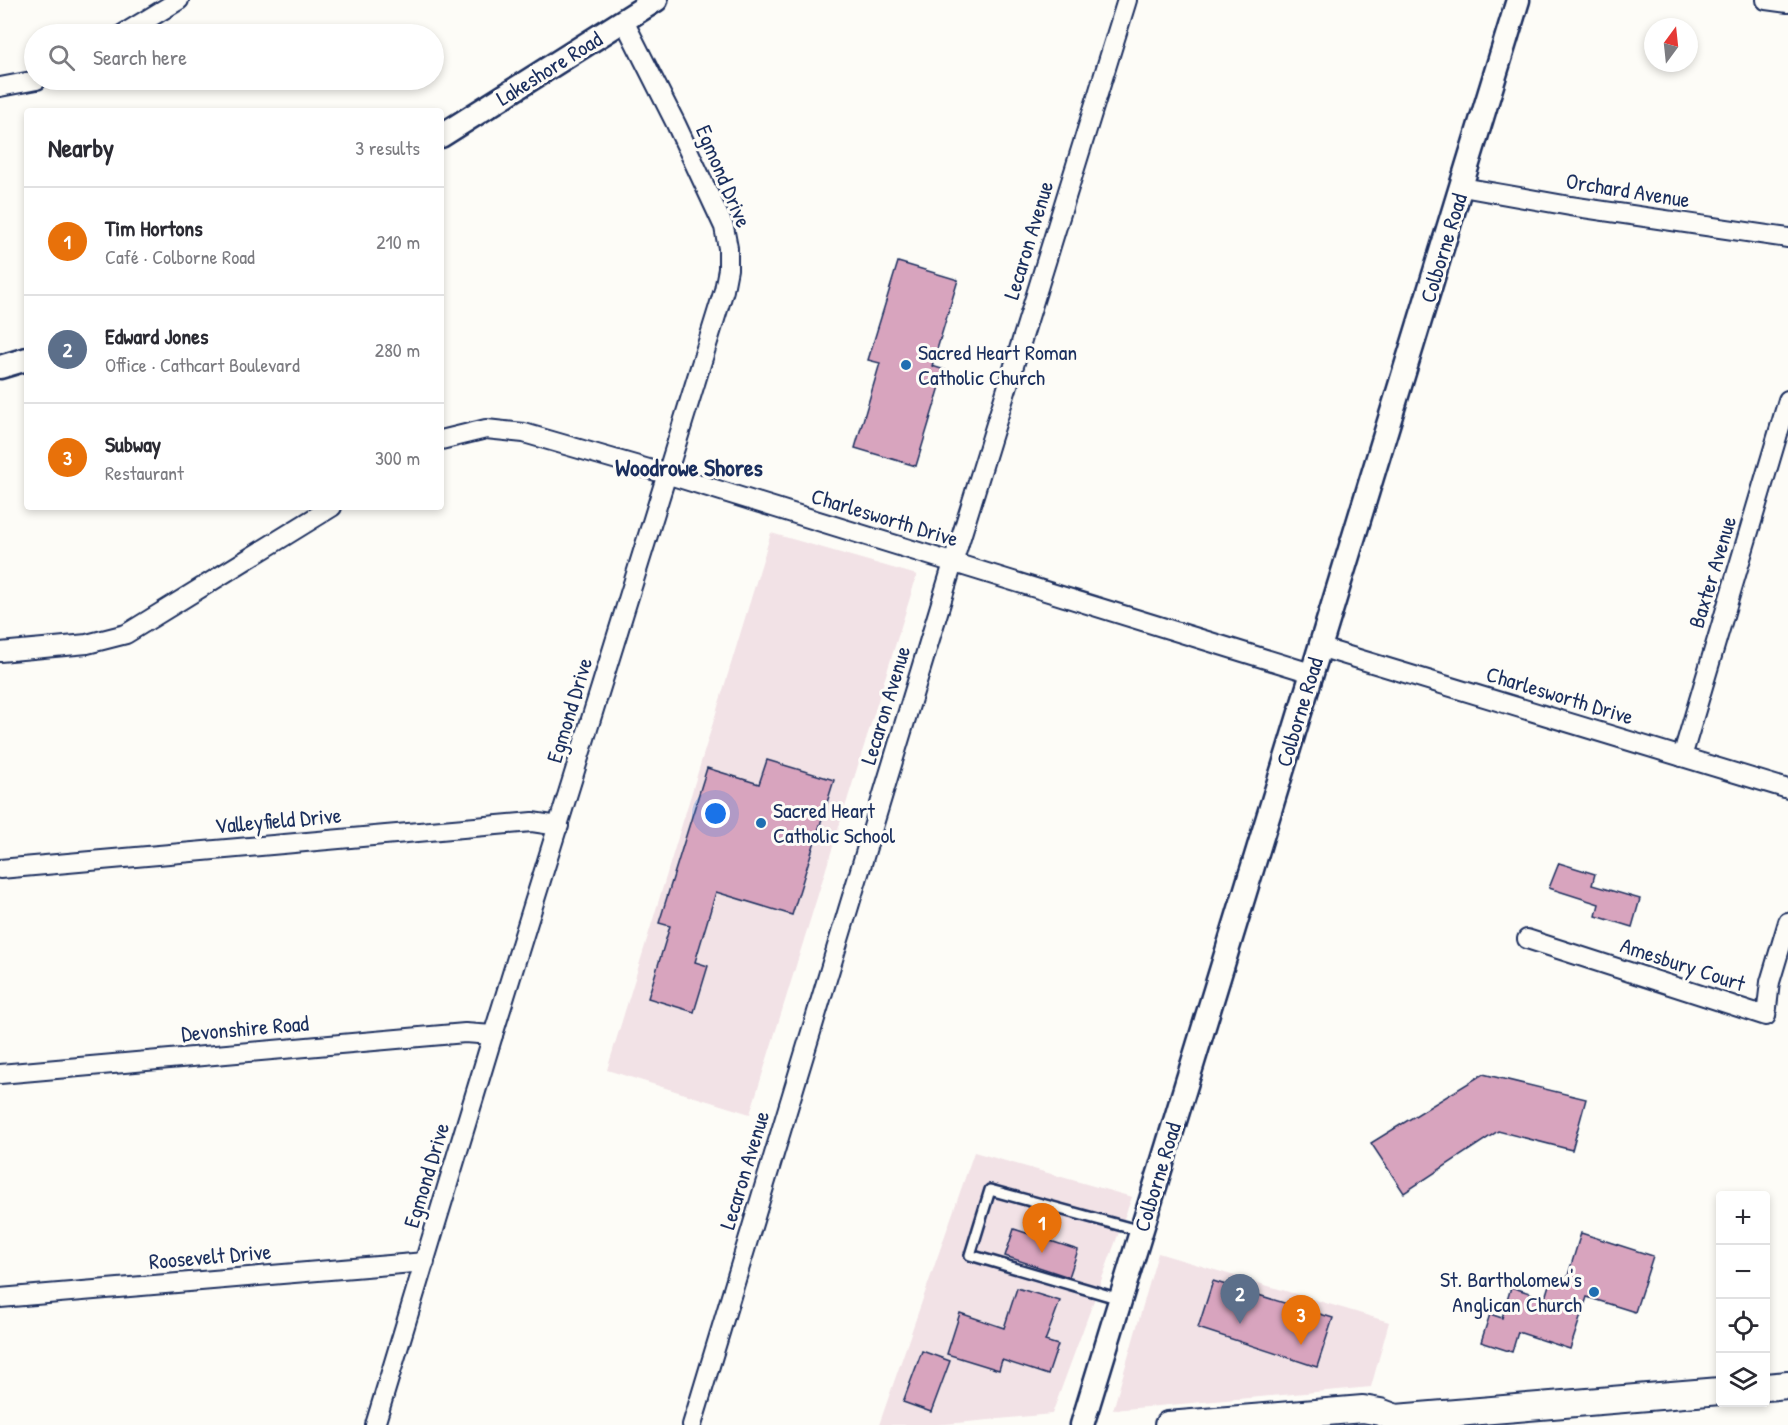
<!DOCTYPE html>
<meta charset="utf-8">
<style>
body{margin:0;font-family:"Patrick Hand",sans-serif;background:#f7f7f7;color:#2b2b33}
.controls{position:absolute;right:18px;bottom:18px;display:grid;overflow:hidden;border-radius:6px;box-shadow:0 3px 9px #0003}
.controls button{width:54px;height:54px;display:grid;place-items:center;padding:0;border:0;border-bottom:2px solid #e1e1e2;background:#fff;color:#2b2b33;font:30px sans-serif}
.compass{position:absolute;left:1644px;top:18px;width:54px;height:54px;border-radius:50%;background:#fff;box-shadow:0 3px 9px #0003;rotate:15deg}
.you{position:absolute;left:716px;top:814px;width:21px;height:21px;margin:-15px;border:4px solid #fff;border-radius:50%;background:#1a73e8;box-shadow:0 0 0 9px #1a73e833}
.badge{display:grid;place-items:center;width:39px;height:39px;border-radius:50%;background:#7c3aed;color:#fff;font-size:20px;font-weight:700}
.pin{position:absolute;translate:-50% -50px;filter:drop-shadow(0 2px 3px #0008)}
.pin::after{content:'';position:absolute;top:32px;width:21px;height:18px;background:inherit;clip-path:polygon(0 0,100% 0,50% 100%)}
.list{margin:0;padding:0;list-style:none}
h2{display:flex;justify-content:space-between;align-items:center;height:78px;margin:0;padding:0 24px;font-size:26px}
h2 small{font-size:20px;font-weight:400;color:#7c7c81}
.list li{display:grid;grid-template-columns:39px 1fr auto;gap:18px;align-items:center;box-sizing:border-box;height:108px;padding:0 24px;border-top:2px solid #e1e1e2}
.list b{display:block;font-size:22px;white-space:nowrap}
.list p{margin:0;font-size:20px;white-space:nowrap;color:#7c7c81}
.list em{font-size:20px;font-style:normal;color:#7c7c81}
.icon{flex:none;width:33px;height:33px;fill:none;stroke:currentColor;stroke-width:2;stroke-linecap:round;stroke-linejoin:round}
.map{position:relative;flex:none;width:1788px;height:1425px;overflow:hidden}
.search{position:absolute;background:#fff;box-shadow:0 3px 9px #0003;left:24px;top:24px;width:420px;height:66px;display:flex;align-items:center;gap:15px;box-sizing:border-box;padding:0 21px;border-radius:33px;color:#7c7c81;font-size:22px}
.panel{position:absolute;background:#fff;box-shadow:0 3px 9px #0003;left:24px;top:108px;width:420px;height:402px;border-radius:6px}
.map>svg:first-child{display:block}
</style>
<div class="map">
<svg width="1788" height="1425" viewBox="0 0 1788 1425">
<rect width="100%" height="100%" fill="#fdfcf7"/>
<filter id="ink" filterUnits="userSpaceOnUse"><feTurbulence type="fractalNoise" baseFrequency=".0167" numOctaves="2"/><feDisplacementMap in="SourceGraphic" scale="12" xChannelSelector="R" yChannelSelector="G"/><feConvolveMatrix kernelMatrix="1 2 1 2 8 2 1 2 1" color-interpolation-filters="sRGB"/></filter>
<g filter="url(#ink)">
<g fill="#f2e2e6">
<path d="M771 533 917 575 750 1114 607 1070Z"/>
<path d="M974 1152 1132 1197 1052 1414 936 1425H879Z"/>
<path d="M1158 1253 1389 1322 1371 1387 1113 1410Z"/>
</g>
<g fill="#d8a4be" stroke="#1b2f5e" stroke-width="1.5">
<path d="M898 262 958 280 932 366 945 370 916 466 855 448 880 363 868 360Z"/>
<path d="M767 760 834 780 792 915 716 892 695 962 708 966 694 1012 648 998 670 926 659 923 707 768 759 784Z"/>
<path d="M1559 863 1595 874 1592 885 1640 899 1632 927 1596 916 1599 904 1549 888Z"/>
<path d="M1483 1074 1586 1099 1572 1150 1498 1131 1404 1193 1371 1143Z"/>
<path d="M1014 1229 1078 1250 1069 1277 1005 1256Z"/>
<path d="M1581 1233 1653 1256 1635 1312 1587 1297 1570 1349 1518 1332 1512 1352 1481 1342 1490 1314 1502 1318 1511 1287 1545 1298 1551 1278 1566 1282Z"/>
<path d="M1213 1281 1333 1318 1317 1367 1198 1328Z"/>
<path d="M1017 1288 1060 1301 1045 1341 1058 1345 1048 1375 1002 1360 999 1370 947 1354 960 1313 1004 1328Z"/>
<path d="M922 1351 950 1361 931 1412 903 1402Z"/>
</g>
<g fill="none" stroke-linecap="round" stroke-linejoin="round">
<g stroke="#1b2f5e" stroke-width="14">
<path id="service" d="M1120 1299 970 1255 990 1190 1141 1231"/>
</g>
<g stroke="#1b2f5e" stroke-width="22">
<g id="minor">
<path d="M1766 0 1788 3"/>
<path d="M123 34 179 0"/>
<path d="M0 87 37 80"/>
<path d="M1462 187 1570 206 1788 238"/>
<path d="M441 440 486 429 524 433 666 474 1311 673"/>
<path d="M1319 647 1788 789"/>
<path d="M0 652 87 644 126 634 332 507"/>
<path d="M1682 757 1788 400"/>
<path d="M0 869 532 822 559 826"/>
<path d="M1527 939 1766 1016 1770 982 1788 922"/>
<path d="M0 1074 465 1033 493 1035"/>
<path d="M0 1298 425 1262"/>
<path d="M375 1425 493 1035 724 290 728 269V248L724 227 676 124 624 21"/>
<path d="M692 1425 953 563 1127 0"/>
</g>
</g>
<g stroke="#1b2f5e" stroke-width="27">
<g id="tertiary">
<path d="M441 136 656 0"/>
<path d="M0 367 27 359"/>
<path d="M1082 1425 1518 0"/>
</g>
</g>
<g stroke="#1b2f5e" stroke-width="30">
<g id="secondary">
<path d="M1766 1387 1788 1385"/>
<path d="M1168 1425 1363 1409 1380 1412 1396 1418 1720 1391"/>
</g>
</g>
<use href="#service" stroke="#fdfcf7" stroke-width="9"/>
<use href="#minor" stroke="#fdfcf7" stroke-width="18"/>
<use href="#tertiary" stroke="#fdfcf7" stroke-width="22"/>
<use href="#secondary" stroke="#fdfcf7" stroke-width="26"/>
</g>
</g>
<g fill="#1f6fb2" stroke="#fdfcf7" stroke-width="2">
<circle cx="906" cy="365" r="6"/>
<circle cx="761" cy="823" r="6"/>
<circle cx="1594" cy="1292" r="6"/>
</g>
<g text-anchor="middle" stroke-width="6" stroke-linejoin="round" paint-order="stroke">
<g font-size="22" fill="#1b2f5e" stroke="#fdfcf7">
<text transform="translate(549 68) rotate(-32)" y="8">Lakeshore Road</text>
<text transform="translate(724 176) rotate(67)" y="8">Egmond Drive</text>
<text transform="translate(1628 190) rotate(9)" y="8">Orchard Avenue</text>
<text transform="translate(1028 240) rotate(-73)" y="8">Lecaron Avenue</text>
<text transform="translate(1443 248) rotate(-73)" y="8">Colborne Road</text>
<text transform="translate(885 517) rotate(17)" y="8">Charlesworth Drive</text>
<text transform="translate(1712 572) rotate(-73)" y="8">Baxter Avenue</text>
<text transform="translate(1560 695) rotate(17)" y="8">Charlesworth Drive</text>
<text transform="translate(885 705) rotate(-73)" y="8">Lecaron Avenue</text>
<text transform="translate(569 710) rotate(-73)" y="8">Egmond Drive</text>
<text transform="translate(1299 712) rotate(-73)" y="8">Colborne Road</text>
<text transform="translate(278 820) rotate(-5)" y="8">Valleyfield Drive</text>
<text transform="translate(1683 964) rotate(18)" y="8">Amesbury Court</text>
<text transform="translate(245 1028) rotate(-5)" y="8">Devonshire Road</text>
<text transform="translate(744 1170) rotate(-73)" y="8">Lecaron Avenue</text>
<text transform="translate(426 1175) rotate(-73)" y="8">Egmond Drive</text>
<text transform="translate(1157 1177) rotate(-73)" y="8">Colborne Road</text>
<text transform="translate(210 1256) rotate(-5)" y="8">Roosevelt Drive</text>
</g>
<g font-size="22" fill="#1b2f5e" stroke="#fdfcf7" text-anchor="start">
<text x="918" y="360">Sacred Heart Roman<tspan x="918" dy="25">Catholic Church</tspan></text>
<text x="773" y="818">Sacred Heart<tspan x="773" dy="25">Catholic School</tspan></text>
<text x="1582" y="1287" text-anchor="end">St. Bartholomew's<tspan x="1582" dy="25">Anglican Church</tspan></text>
</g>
<g font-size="24" font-weight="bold" fill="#1b2f5e" stroke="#fdfcf7">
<text x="689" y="476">Woodrowe Shores</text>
</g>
</g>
</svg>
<div class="controls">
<button>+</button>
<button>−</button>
<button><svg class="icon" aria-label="locate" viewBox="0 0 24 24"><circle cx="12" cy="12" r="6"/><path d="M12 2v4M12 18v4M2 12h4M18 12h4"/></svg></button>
<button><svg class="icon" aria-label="layers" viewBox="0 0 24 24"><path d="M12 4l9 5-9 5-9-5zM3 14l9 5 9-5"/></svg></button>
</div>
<svg class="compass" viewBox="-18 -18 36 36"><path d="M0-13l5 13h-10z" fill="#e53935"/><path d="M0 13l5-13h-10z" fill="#7c7c81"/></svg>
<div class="you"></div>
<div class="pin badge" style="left:1042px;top:1253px;background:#e8710a">1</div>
<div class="pin badge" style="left:1240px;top:1324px;background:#5c6f8a">2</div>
<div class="pin badge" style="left:1301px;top:1345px;background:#e8710a">3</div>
<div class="search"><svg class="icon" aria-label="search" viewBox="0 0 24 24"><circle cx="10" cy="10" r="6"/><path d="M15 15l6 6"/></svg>Search here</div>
<section class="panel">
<h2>Nearby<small>3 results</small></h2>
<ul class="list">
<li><span class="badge" style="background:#e8710a">1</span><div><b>Tim Hortons</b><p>Café · Colborne Road</p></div><em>210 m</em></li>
<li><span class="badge" style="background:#5c6f8a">2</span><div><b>Edward Jones</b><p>Office · Cathcart Boulevard</p></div><em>280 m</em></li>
<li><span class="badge" style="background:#e8710a">3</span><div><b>Subway</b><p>Restaurant</p></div><em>300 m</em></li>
</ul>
</section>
</div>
